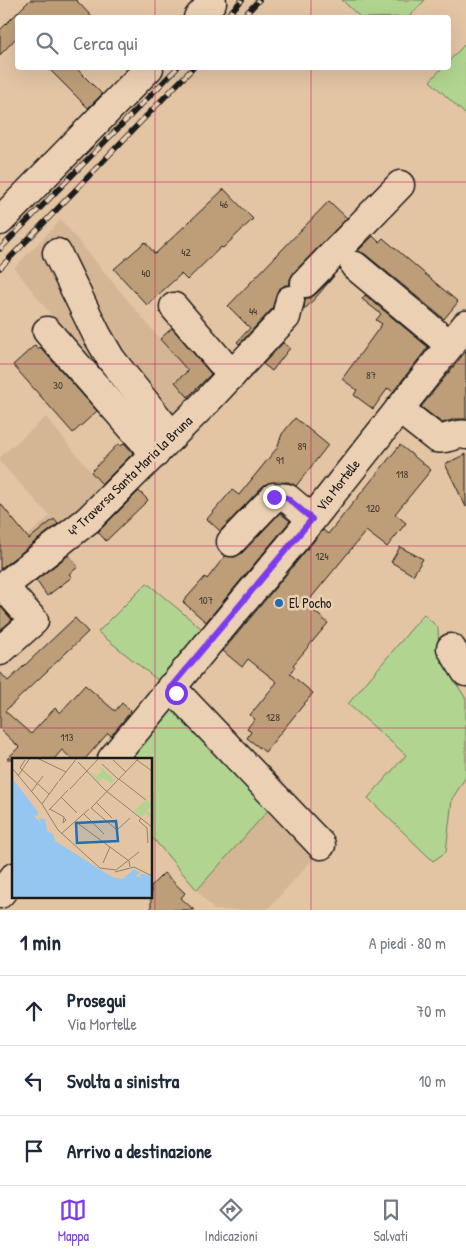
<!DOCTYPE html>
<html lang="it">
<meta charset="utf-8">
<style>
body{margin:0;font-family:"Patrick Hand",sans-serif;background:#f2f2f3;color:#1f2937}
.stop{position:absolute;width:15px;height:15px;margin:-11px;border:4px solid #7c3aed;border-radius:50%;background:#fff}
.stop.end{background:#7c3aed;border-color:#fff;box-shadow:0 1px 5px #0008}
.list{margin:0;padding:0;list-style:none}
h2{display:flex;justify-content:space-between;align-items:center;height:65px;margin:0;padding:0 20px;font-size:21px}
h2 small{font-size:16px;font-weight:400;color:#747a83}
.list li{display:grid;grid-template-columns:32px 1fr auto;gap:15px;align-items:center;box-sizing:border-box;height:70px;padding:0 20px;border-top:1px solid #e0e1e3}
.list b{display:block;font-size:19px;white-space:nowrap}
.list p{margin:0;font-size:16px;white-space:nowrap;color:#747a83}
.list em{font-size:16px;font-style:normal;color:#747a83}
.icon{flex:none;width:28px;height:28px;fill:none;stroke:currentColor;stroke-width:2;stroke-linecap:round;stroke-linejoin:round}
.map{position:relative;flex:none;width:466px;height:910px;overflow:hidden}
.search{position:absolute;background:#fff;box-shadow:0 5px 20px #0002;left:15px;right:15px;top:15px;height:55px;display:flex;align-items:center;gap:12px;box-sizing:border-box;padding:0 18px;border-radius:5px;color:#747a83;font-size:19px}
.sheet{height:275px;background:#fff}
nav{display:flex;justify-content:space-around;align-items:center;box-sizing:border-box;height:70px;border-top:1px solid #e0e1e3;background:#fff;font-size:14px;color:#747a83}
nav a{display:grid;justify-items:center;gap:2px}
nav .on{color:#7c3aed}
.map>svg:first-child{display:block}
</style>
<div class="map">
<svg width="466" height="910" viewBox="0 0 466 910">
<rect width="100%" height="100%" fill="#e3c5a4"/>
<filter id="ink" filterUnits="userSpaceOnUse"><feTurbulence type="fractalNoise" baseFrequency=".02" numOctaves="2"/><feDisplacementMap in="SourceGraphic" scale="10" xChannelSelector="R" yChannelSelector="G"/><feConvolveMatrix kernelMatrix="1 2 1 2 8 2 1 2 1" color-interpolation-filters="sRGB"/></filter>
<g filter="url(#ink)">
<g fill="#d4b695">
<path d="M61 220 160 339 207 393 154 444 14 268Z"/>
<path d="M46 417 91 472 108 490 39 550 27 536 50 516 0 462V457Z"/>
<path d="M272 806 317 855 267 910H214L197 890Z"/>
</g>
<g fill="#b1d590" stroke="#667856">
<path d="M342 0H425L409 17 361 18Z"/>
<path d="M466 43V115L430 81 442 68H448L449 61Z"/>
<path d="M147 583 208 634 165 686 98 632Z"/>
<path d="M424 614 438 628 439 656 466 699V777L452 799 446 852 433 861 368 798 406 755 348 704Z"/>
<path d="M173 696 272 806 197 890 151 836V759H123Z"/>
</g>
<g fill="#bd9e78" stroke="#1c1c1c">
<path d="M30 0H76L93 18H18V36L0 55V30Z"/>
<path d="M48 68H76L102 94 88 108Z"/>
<path d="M224 189 253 219 223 248 221 247 187 280 181 274 147 305 114 269 145 242 155 254Z"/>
<path d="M329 201 347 218 294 272 290 279V285H285L278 290 272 309 239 344 237 342 250 328 228 306Z"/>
<path d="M373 236 379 242 383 238 458 302 444 319 365 254 358 251Z"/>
<path d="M334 276 318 295 304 310 305 298H310L316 294Z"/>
<path d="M365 295 428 347 393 392 388 388 373 409 354 395 357 390 342 379 382 324 376 320 381 314 362 299Z"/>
<path d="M172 328 211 374 188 397 175 382 188 371 160 339Z"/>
<path d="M283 343 290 348 272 371 263 364Z"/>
<path d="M35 345 38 349 40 347 97 411 73 433 13 365Z"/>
<path d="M466 351V419H455L442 423 421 407Z"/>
<path d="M295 418 328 445 296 486 288 482 268 483 263 486 220 531 207 519 232 490 239 495 277 448 282 434Z"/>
<path d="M124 443 133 453 102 484 91 472 118 444 121 446Z"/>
<path d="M400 445 431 470 395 514 406 523 387 547 366 531 306 604 328 623 293 665 295 667 290 674 313 693 265 752 247 738 251 732 247 728 255 719 250 715 277 682 248 659 242 667 223 651 323 530 328 534Z"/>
<path d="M466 454V507L445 464Z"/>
<path d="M139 491 148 500 106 541 98 532Z"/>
<path d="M0 503 29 539 54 519 58 524 0 569Z"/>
<path d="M280 513 290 521 206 622 183 602 205 577 207 579 225 556 235 557 242 553Z"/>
<path d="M400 547 423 559 413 575 391 562Z"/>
<path d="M69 555 78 567 69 574 72 577 47 596 36 580Z"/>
<path d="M0 606 12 620 0 630Z"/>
<path d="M75 618 88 632 5 711 31 734 55 708 60 713 85 685 115 711 122 703 131 711 111 736 108 733 85 759H72L62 750 54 759H7L19 747 0 729V672L8 681Z"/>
<path d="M164 873 185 893 181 898 194 910H151V886Z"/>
</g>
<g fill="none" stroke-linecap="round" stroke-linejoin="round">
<g stroke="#1c1c1c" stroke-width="31">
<g id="minor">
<path d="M198 18 212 2 210 0"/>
<path d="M0 221 149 68"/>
<path d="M57 253 97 335 111 359 172 436"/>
<path d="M355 266 450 345"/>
<path d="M305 283 400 185"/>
<path d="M174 307 232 375"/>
<path d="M47 331 155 454"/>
<path d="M399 409 436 438C447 441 456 432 466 435"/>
<path d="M231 542 274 497 287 498 312 519"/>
<path d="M0 589 88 520 208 400 286 317 290 300"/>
<path d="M451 648 466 672"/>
<path d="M0 651 34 621 12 596"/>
<path d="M171 687 321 845"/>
<path d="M112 759 312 519 466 325"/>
<path d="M0 894 14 877"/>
</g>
</g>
<use href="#minor" stroke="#ecd0b3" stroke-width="28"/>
<g stroke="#1c1c1c" stroke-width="5.5">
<g id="rail">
<path d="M225 18 242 0"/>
<path d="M242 18 259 0"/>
<path d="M0 249 177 68"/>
<path d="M0 268C65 202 128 134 193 68"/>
</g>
</g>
<use href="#rail" stroke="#ecd0b3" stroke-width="4" stroke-dasharray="11" stroke-linecap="butt"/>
</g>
</g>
<g fill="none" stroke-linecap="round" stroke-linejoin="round" filter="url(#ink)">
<path stroke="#7c3aed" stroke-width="6" d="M176 693 171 687 312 519 287 498 274 497"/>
</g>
<path fill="none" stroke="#c2185b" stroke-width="1" stroke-opacity="0.55" d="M155 0V18M311 0V18M155 68V910M311 68V910M0 182H466M0 364H466M0 546H466M0 728H466"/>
<circle fill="#1f6fb2" stroke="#ecd0b3" stroke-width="2" cx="279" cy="603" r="5"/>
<g text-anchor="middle" stroke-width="5" stroke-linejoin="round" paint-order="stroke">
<g font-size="11" fill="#443c33">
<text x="224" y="208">46</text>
<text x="186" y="256">42</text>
<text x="146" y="277">40</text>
<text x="253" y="315">44</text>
<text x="371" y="379">87</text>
<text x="58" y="389">30</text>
<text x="302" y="450">89</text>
<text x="280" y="464">91</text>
<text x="402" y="478">118</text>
<text x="373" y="512">120</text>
<text x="322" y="560">124</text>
<text x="206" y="604">107</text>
<text x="273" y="721">128</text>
<text x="67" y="741">113</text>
</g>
<g font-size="14" fill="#1c1c1c" stroke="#ecd0b3">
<text transform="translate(130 476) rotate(-44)" y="5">4ª Traversa Santa Maria la Bruna</text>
<text transform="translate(338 485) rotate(-52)" y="5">Via Mortelle</text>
</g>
<g font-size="14" fill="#1c1c1c" stroke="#ecd0b3" text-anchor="start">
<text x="289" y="608">El Pocho</text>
</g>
</g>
<g transform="translate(12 758)">
<rect width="140" height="140" fill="#e3c5a4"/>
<path d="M88 8 103 22 99 25 91 20 87 24 76 12 85 18 90 13ZM134 42 140 46 135 53 140 57 138 59 133 55 130 59 122 53Z" fill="#b1d590"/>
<path d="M0 20 26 54 25 58 21 57 29 65 27 60 33 61 35 73 41 76 43 83 100 119 111 121 122 111 128 115 123 118 131 120 127 117 131 116 139 118 140 140H0Z" fill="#95c6f1"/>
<path fill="none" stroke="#93816e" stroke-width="1" d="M25 0 54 14M13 2 8 10 37 36M101 2 114 14M125 2 140 13M66 4 93 32 140 69M90 6 106 21M0 10 30 46 46 72 88 110 104 112 127 94M6 18 18 0M107 21 134 42M47 23 65 0M58 31 87 0M19 34 31 18M49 39 65 55M84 44 100 60M30 46 46 24M38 51 52 59 51 65 54 62 52 60M37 52 56 32M72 56 92 76M118 60 105 72 79 50 127 0M129 60 127 63 135 70 136 85M64 64 117 103 118 109M49 76 77 51M91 105 98 89M103 114 122 109 140 118"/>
<path fill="#1f6fb2" fill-opacity="0.15" stroke="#1f6fb2" stroke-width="2.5" d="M104 63 106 83 65 85 64 65Z"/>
<rect width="140" height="140" fill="none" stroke="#1c1c1c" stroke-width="2.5"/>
</g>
</svg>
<div class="stop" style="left:176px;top:693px"></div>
<div class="stop end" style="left:274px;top:497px"></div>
<div class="search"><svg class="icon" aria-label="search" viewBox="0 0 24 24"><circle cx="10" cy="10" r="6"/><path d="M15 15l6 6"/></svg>Cerca qui</div>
</div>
<section class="sheet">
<h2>1 min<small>A piedi · 80 m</small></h2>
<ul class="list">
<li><svg class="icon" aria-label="ahead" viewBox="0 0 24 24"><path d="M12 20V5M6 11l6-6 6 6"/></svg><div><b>Prosegui</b><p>Via Mortelle</p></div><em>70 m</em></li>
<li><svg class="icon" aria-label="left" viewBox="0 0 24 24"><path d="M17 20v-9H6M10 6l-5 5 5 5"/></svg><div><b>Svolta a sinistra</b></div><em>10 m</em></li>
<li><svg class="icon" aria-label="arrive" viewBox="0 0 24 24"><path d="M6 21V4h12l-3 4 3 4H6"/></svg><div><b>Arrivo a destinazione</b></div></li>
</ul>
</section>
<nav>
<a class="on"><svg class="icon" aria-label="map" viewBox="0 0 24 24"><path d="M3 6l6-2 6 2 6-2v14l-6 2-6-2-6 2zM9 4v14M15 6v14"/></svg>Mappa</a>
<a><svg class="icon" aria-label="directions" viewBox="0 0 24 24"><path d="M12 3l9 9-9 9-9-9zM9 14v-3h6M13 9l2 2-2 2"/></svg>Indicazioni</a>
<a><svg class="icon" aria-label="saved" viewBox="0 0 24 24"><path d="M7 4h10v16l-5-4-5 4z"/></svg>Salvati</a>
</nav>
